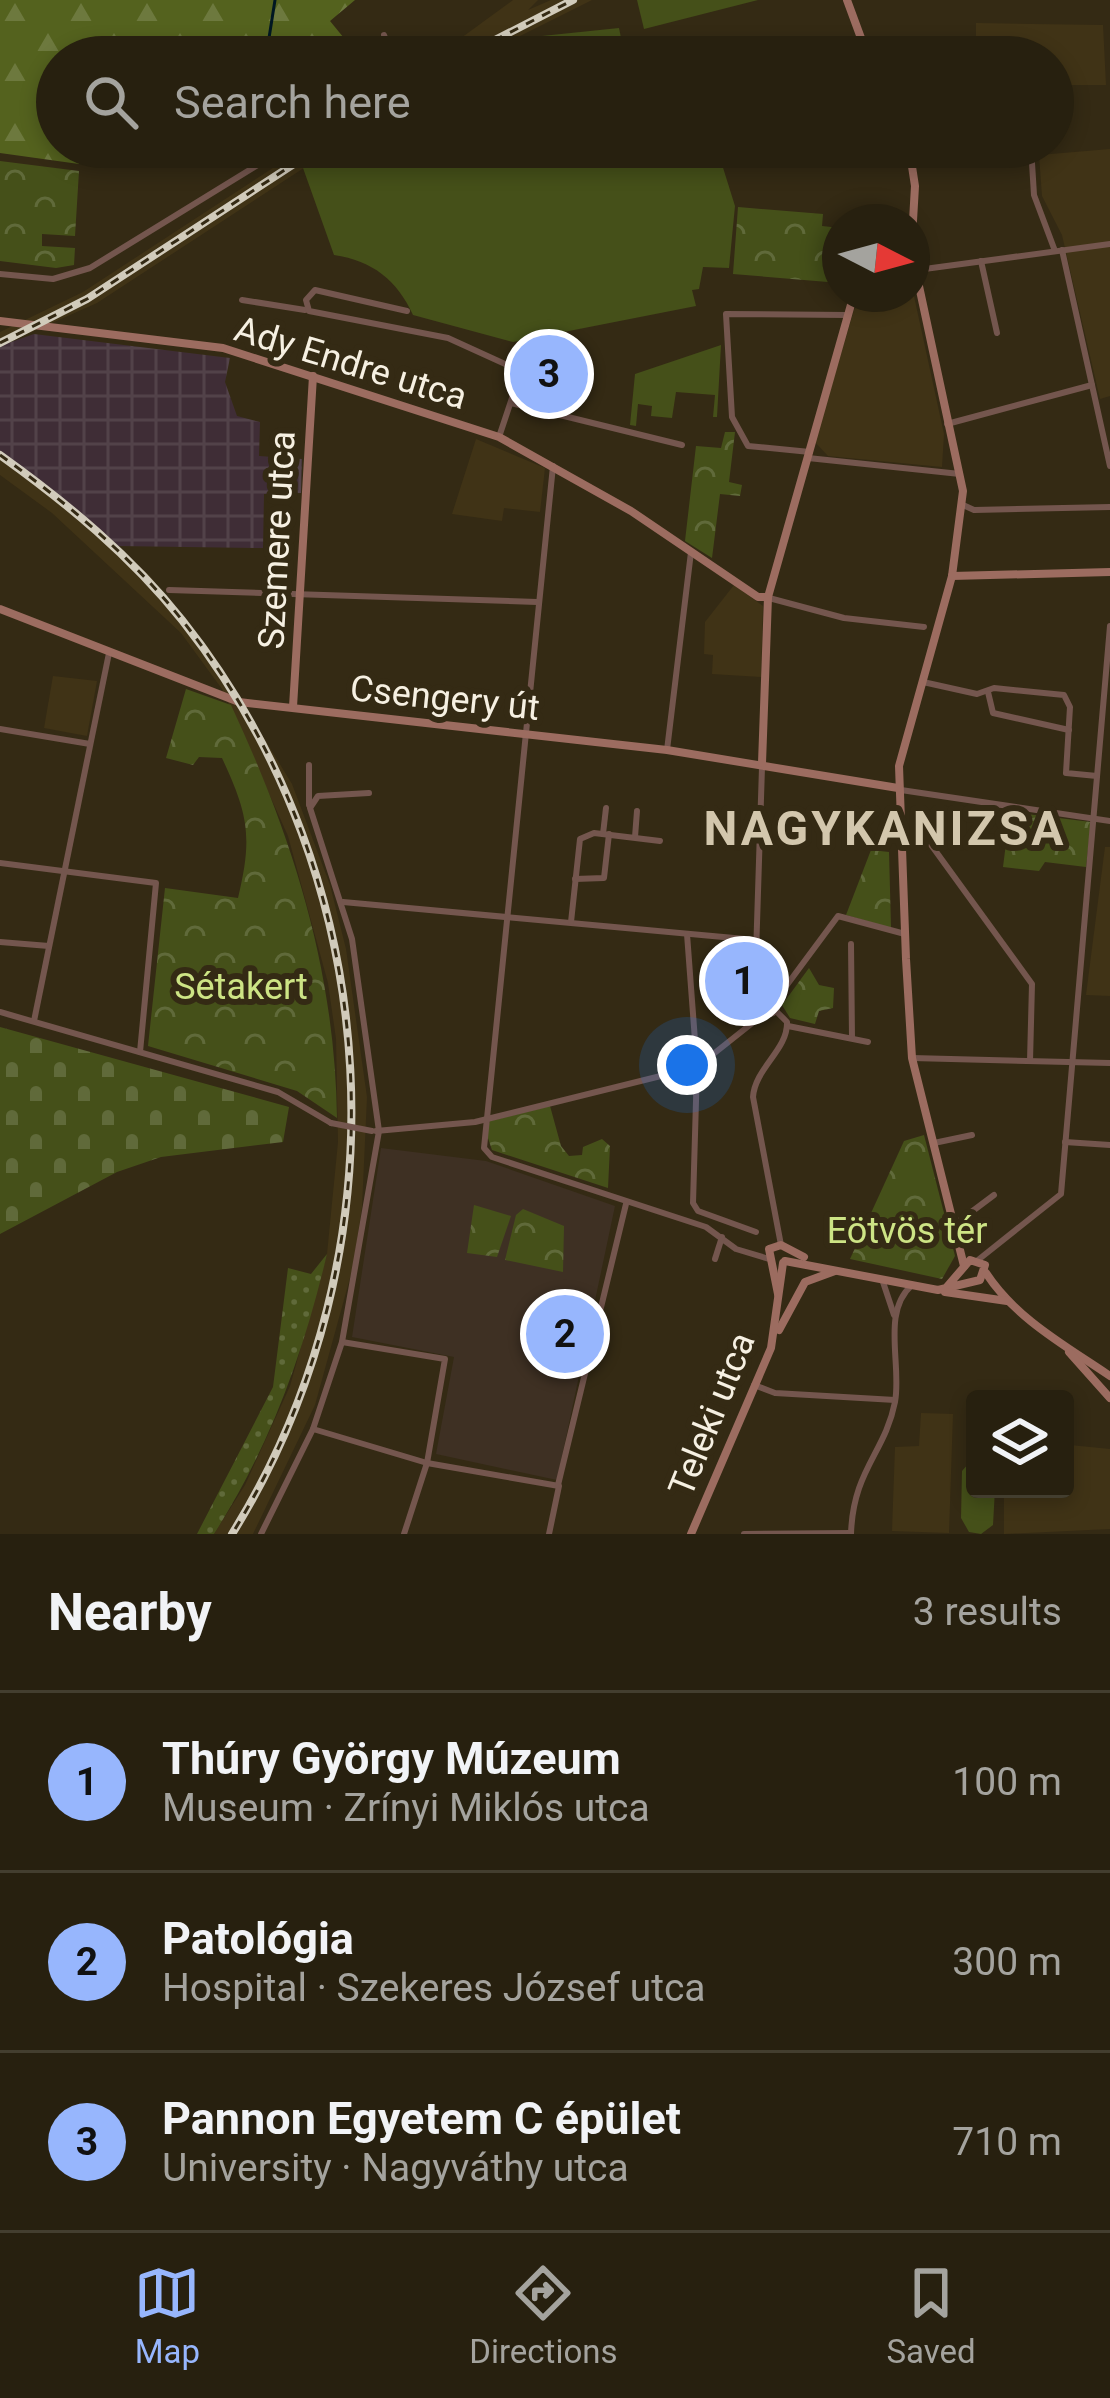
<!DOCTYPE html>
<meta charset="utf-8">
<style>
body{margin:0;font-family:Roboto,sans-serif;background:#332d1d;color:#f1f3f6}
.controls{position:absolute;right:36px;bottom:36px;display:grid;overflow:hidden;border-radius:12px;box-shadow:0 6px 18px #0003}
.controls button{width:108px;height:108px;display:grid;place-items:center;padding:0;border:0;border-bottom:3px solid #433e2f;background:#27200f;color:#f1f3f6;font:60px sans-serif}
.compass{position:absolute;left:822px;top:204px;width:108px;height:108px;border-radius:50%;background:#27200f;box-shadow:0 6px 18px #0003;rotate:96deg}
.you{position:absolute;left:687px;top:1065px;width:42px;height:42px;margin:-30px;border:9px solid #fff;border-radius:50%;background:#1a73e8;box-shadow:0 0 0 18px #1a73e833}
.badge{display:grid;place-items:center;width:78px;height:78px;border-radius:50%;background:#97b6fd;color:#111;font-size:39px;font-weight:700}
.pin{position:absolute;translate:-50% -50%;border:6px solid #fff;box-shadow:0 3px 12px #0006}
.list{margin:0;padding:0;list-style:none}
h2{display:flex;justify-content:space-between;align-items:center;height:156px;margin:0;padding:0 48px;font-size:51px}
h2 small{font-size:39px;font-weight:400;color:#a4a39e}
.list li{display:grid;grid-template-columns:78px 1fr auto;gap:36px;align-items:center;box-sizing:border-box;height:180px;padding:0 48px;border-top:3px solid #433e2f}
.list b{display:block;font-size:45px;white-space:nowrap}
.list p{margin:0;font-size:39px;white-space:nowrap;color:#a4a39e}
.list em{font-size:39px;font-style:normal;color:#a4a39e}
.icon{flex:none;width:66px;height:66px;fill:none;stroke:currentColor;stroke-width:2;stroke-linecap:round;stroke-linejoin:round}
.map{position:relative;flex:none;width:1110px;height:1534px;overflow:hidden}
.search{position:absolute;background:#27200f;box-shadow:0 6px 18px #0003;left:36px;right:36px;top:36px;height:132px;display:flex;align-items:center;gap:30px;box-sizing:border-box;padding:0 42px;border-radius:66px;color:#a4a39e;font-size:45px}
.sheet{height:696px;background:#27200f}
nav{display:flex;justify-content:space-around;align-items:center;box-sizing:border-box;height:168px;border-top:3px solid #433e2f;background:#27200f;font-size:33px;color:#a4a39e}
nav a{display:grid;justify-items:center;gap:6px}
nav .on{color:#97b6fd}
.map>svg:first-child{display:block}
</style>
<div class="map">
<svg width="1110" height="1534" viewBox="0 0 1110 1534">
<defs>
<pattern id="industrial-grid" width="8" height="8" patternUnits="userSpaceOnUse" patternTransform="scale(3)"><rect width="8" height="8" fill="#3f2d36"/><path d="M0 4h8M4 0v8" fill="none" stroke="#524249"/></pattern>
<pattern id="grass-dots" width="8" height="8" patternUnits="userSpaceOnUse" patternTransform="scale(3)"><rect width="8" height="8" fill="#455019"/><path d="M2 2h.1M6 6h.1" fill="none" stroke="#606a3a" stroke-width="1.8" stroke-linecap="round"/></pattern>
<pattern id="forest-firs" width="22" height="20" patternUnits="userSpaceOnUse" patternTransform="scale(3)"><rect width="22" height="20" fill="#54621e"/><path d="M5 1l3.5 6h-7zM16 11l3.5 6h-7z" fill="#6d793e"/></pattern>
<pattern id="cemetery-stones" width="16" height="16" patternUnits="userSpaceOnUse" patternTransform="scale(3)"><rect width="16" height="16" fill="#455019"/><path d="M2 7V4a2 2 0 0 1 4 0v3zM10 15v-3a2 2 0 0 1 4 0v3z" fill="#606a3a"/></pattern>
<pattern id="park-crowns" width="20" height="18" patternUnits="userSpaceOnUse" patternTransform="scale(3)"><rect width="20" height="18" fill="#455019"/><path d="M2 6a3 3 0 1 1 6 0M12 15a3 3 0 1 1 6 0" fill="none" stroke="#606a3a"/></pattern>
</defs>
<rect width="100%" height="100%" fill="#342a14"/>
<g fill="#403316">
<path d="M513 0H538L528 10 551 0H592L478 57H435Z"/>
<path d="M976 23 1103 25 1106 85H1053V57H976Z"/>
<path d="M305 147H336L97 303 0 346V332L83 292Z"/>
<path d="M1110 149V396L1100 399 1062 235 1042 196 1039 155Z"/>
<path d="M912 287 944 434 942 467 828 456 815 442 854 310 864 294H912Z"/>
<path d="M476 439 545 468 540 512 504 508 502 521 452 514Z"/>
<path d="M0 453 64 499 149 575 209 648 292 784 330 885 346 949 367 1097 362 1207 353 1267 315 1405 253 1534H214L245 1485 290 1386 327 1254 338 1142 336 1039 328 983 288 836 222 689 181 633 52 513 0 475Z"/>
<path d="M734 585 763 606 761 677 712 674 713 655 704 654 705 622Z"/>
<path d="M53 676 97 681 87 736 44 728Z"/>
<path d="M1105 847H1110V996L1086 995Z"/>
<path d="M921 1413 953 1414 949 1533 892 1531 895 1447 919 1446Z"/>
<path d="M1070 1445 1110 1449V1529L1004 1534V1489H1065V1449Z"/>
</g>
<path fill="url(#industrial-grid)" d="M34 334 230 358 225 382 237 416 260 422 259 456 302 459 301 493 264 494 263 548 116 546 64 499 0 453V346Z"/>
<path fill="#3e3023" d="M381 1148 486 1161 615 1206 557 1480 436 1454 454 1357 352 1337Z"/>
<path fill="url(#grass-dots)" d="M327 1254C303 1355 270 1446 214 1534H197L273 1387 288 1268 311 1274Z"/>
<path fill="url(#forest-firs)" d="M0 0H355L330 21 348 43 330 57H57V147H82L79 164 0 153Z"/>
<path fill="url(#cemetery-stones)" d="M0 1027 289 1107 283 1142 161 1157 117 1172 0 1234Z"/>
<g fill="url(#park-crowns)">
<path d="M0 161 79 171 75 236 42 234V246L75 248 74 265 56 268 0 261Z"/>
<path d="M738 207 823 214 822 226 840 228V283L733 274Z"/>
<path d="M725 432H735L729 482 742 485 740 496 720 494 712 558 685 541 696 446 721 448Z"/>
<path d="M186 689 231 705C293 838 335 970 337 1118L297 1091 148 1046 165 888 238 898C253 836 248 814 222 758L199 757 193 765 166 758Z"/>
<path d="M1010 812 1091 822 1086 867 1045 862 1039 871 1003 867Z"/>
<path d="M871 850 889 852 891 928 846 915Z"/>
<path d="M809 968 819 985 834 988 833 1008 819 1011 815 1024 790 1018 782 1005Z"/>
<path d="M550 1106 561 1146 569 1156 582 1155 583 1147 602 1139 610 1146 608 1188 492 1150 486 1132 490 1121Z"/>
<path d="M924 1135 955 1256 942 1279 850 1259 904 1141Z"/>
<path d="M474 1205 511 1216 497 1257 467 1253Z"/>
<path d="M523 1209 564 1226 563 1272 505 1260 516 1215Z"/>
</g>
<g fill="#455019">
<path d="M637 0H758L644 29Z"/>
<path d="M619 28 625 57H478L504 40Z"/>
<path d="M336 147H641L643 155 720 158 735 206 729 268 703 267 699 289 692 290 696 306 513 342 413 315C397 280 373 261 334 255L303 168Z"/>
<path d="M721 345 717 417H713L715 395 676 392 672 418 651 416 652 406 638 404 636 426 630 425 635 374Z"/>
<path d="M975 1456 966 1471 975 1472V1489H995L993 1525 981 1534 969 1532 961 1518 962 1471Z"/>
</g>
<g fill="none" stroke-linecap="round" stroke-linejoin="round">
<path stroke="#001722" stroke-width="3" d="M266 57 275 0"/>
<g stroke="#74564e" stroke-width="6">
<path d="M384 35 392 57"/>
<path d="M1031 147 1034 195 1055 251"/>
<path d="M1062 250 1110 466"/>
<path d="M981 261 997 333"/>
<path d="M917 270 1110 244"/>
<path d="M0 274 53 279 90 268 287 147"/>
<path d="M242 300 305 310"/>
<path d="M407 311 315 290 306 300 309 311 448 338 514 368 519 377 499 437"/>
<path d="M511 403 682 445"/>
<path d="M947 424 1092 385"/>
<path d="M810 452 748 446 732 417 726 314 847 315"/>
<path d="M808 458 960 474"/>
<path d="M553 466 484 1148 492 1157 706 1227 736 1249 769 1259"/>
<path d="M963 505 974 510 1110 507"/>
<path d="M169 590 537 602"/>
<path d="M769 598 844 618 924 627"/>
<path d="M923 682 977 694 994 688 1064 695 1070 707 1066 773 1097 776"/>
<path d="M988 692 993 713 1069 730"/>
<path d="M0 729 90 744"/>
<path d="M667 750 691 552"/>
<path d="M309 765V805"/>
<path d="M762 767 755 986 763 1004"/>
<path d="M901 790 1110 821"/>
<path d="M900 829 929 842 1032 984 1030 1061"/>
<path d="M603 834 606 808"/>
<path d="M635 837 637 811"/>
<path d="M0 863 156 883 140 1052"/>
<path d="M575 879 604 878 609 834"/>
<path d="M343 902 756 940"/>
<path d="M571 922 580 839 594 833 660 841"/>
<path d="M687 934 697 1067 693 1203 698 1211 756 1232"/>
<path d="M0 942 49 946"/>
<path d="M851 944 852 1038"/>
<circle cx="770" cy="1007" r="7"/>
<path d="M775 1001 838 916 905 934"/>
<path d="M776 1011 787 1022C788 1050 755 1068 753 1097L781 1245"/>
<path d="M0 1012 278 1092 331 1123"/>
<path d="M34 1021 109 653"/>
<path d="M788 1026 868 1042"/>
<path d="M912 1058 1110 1063"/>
<path d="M376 1131 475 1122 697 1067 765 1013"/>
<path d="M1065 1142 1110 1145"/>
<path d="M934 1143 972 1135"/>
<path d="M954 1225 994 1195"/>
<path d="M715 1259 722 1237"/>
<path d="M978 1260 1061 1194 1110 626"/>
<path d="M882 1279 894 1315"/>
<path d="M342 1342 445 1359 427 1463 404 1534"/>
<path d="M754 1385 775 1393 895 1400"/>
<path d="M313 1429 427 1463 559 1486 549 1534"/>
<path d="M558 1485 626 1204"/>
<path d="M261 1534 313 1429 342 1342 379 1131 352 939 310 808 318 796 369 793"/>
<path d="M744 1534 851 1533"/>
<path d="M851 1534C853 1470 885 1453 895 1402 902 1365 881 1312 912 1285"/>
</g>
<g stroke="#9c6c60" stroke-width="8">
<path d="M847 0 868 57"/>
<path d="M909 147 915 186 912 238"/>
<path d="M912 254 919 263 913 274"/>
<path d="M916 272 963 491 952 576 899 766 906 959 912 1058 964 1266"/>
<path d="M0 321 223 348 499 437 631 511 758 597H768"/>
<path d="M952 576 1110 572"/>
<path d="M0 609 239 702 667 750 898 788"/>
<path d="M293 707 313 376"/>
<path d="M762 763 768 597 854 294"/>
<path d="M785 1261 938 1290 980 1280 985 1265 970 1260 945 1289"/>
<path d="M986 1273C1016 1319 1066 1346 1110 1376"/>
<path d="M945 1292 1007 1301"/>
<path d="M778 1294 769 1249 781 1245 804 1257"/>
<path d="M779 1330 805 1282 835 1271"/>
<path d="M1069 1352 1110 1398"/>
<path d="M691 1534 771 1348 783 1263"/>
</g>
<g stroke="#d1cbbb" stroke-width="8">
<g id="rail">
<path d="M462 57 573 0"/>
<path d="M0 343 87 299 320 147"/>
<path d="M0 455C67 503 131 556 182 620 389 880 407 1253 232 1534"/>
</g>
</g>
<use href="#rail" stroke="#342a14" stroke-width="3" stroke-dasharray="9" stroke-linecap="butt"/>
<path stroke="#74564e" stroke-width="6" d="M331 1123 372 1131"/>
</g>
<g text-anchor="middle" stroke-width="12" stroke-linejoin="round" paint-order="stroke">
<g font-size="36" fill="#f6f0e2" stroke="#342a14">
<text transform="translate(351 362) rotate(17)" y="13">Ady Endre utca</text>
<text transform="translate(276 540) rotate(-87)" y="13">Szemere utca</text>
<text transform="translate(445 697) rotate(6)" y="13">Csengery út</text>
<text transform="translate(711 1414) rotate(-68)" y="13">Teleki utca</text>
</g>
<g font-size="36" fill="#cde485" stroke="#342a14">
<text x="241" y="999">Sétakert</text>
<text x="907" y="1243">Eötvös tér</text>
</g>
<g font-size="48" font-weight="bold" letter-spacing="3" fill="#d3c7ad" stroke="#342a14">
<text x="885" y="845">NAGYKANIZSA</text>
</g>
</g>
</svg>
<div class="controls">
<button><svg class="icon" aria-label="layers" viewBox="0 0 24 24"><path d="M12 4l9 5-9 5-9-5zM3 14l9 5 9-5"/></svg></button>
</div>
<svg class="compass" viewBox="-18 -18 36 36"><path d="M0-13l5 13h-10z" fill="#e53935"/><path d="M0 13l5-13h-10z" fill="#a4a39e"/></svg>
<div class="you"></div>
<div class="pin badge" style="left:744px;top:981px">1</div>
<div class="pin badge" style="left:565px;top:1334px">2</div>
<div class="pin badge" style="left:549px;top:374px">3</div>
<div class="search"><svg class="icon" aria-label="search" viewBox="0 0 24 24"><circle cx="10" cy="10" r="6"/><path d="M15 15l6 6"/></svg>Search here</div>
</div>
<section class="sheet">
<h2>Nearby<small>3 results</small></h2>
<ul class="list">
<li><span class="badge">1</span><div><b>Thúry György Múzeum</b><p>Museum · Zrínyi Miklós utca</p></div><em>100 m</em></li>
<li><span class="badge">2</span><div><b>Patológia</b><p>Hospital · Szekeres József utca</p></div><em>300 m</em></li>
<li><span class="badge">3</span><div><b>Pannon Egyetem C épület</b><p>University · Nagyváthy utca</p></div><em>710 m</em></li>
</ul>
</section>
<nav>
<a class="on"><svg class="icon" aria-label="map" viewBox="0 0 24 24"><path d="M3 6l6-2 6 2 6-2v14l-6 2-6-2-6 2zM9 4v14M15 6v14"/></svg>Map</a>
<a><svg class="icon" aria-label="directions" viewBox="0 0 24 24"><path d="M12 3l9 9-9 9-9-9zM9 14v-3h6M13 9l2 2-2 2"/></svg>Directions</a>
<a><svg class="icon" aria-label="saved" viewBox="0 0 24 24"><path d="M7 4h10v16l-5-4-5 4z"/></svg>Saved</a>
</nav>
